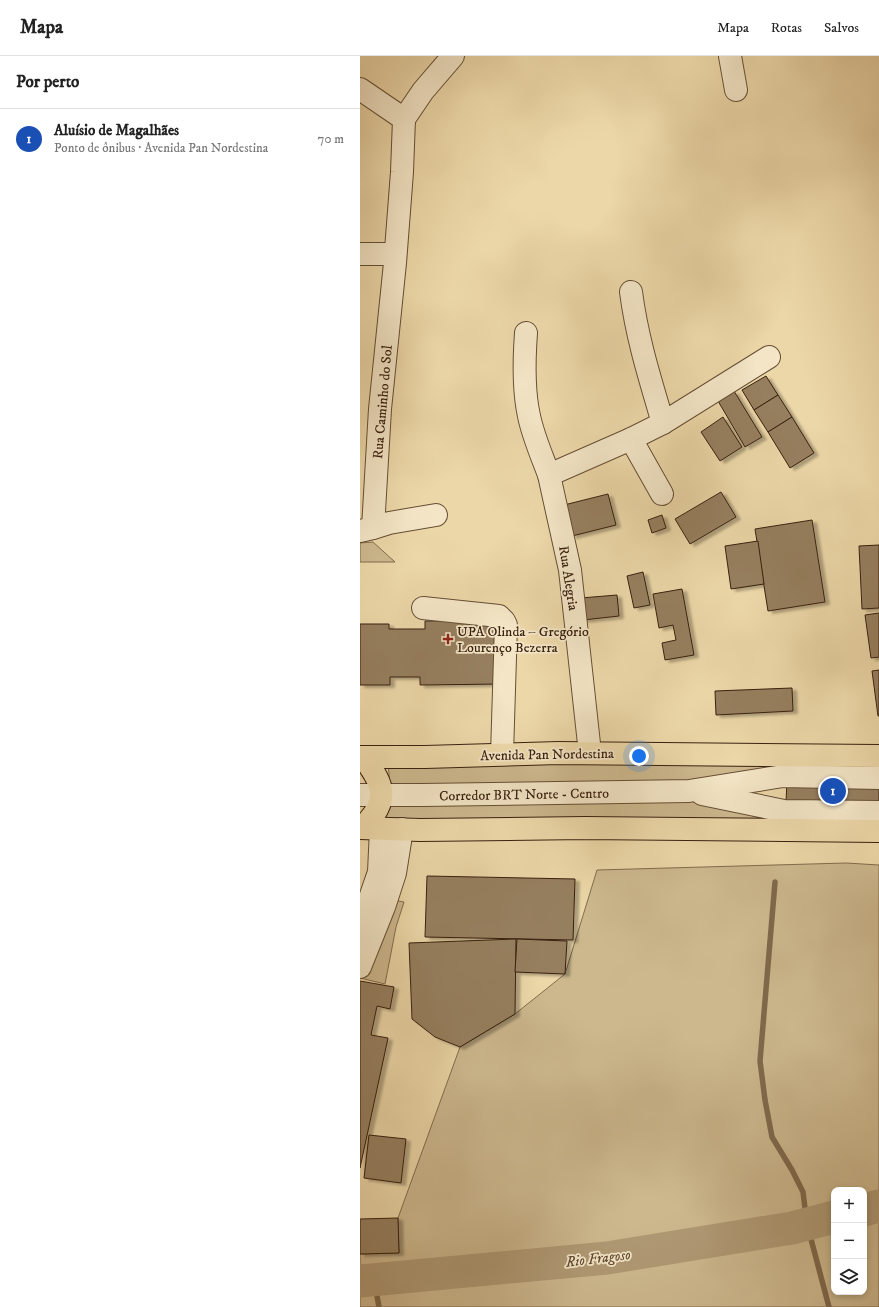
<!DOCTYPE html>
<html lang="pt">
<meta charset="utf-8">
<style>
body{margin:0;font-family:"IM FELL DW Pica",serif;background:#f2f2f2;color:#222}
.controls{position:absolute;right:12px;bottom:12px;display:grid;overflow:hidden;border-radius:8px;box-shadow:0 2px 6px #0003}
.controls button{width:36px;height:36px;display:grid;place-items:center;padding:0;border:0;border-bottom:1px solid #e0e0e0;background:#fff;color:#222;font:20px sans-serif}
.you{position:absolute;left:279px;top:700px;width:14px;height:14px;margin:-10px;border:3px solid #fff;border-radius:50%;background:#1a73e8;box-shadow:0 0 0 6px #1a73e833}
.badge{display:grid;place-items:center;width:26px;height:26px;border-radius:50%;background:#1a73e8;color:#fff;font-size:13px;font-weight:700}
.pin{position:absolute;translate:-50% -50%;border:2px solid #fff;box-shadow:0 1px 4px #0006}
.list{margin:0;padding:0;list-style:none}
h2{display:flex;justify-content:space-between;align-items:center;height:52px;margin:0;padding:0 16px;font-size:17px}
h2 small{font-size:13px;font-weight:400;color:#767676}
.list li{display:grid;grid-template-columns:26px 1fr auto;gap:12px;align-items:center;box-sizing:border-box;height:60px;padding:0 16px;border-top:1px solid #e0e0e0}
.list b{display:block;font-size:15px;white-space:nowrap}
.list p{margin:0;font-size:13px;white-space:nowrap;color:#767676}
.list em{font-size:13px;font-style:normal;color:#767676}
.icon{flex:none;width:22px;height:22px;fill:none;stroke:currentColor;stroke-width:2;stroke-linecap:round;stroke-linejoin:round}
.map{position:relative;flex:none;width:519px;height:1251px;overflow:hidden}
header{display:flex;align-items:center;gap:24px;box-sizing:border-box;height:56px;padding:0 20px;background:#fff;border-bottom:1px solid #e0e0e0}
header strong{font-size:19px}
nav{display:flex;gap:22px;margin-inline-start:auto;font-size:14px}
main{display:flex}
aside{flex:1;background:#fff}
.map>svg:first-child{display:block}
</style>
<header>
<strong>Mapa</strong>
<nav><a>Mapa</a><a>Rotas</a><a>Salvos</a></nav>
</header>
<main>
<aside>
<h2>Por perto<small></small></h2>
<ul class="list">
<li><span class="badge" style="background:#1a4fb4">1</span><div><b>Aluísio de Magalhães</b><p>Ponto de ônibus · Avenida Pan Nordestina</p></div><em>70 m</em></li>
</ul>
</aside>
<div class="map">
<svg width="519" height="1251" viewBox="0 0 519 1251">
<defs>
<filter id="shadow"><feDropShadow dx="4.5" dy="2.5" stdDeviation="1" flood-color="#0004"/></filter>
</defs>
<rect width="100%" height="100%" fill="#ecd7a8"/>
<filter id="stains"><feTurbulence type="fractalNoise" baseFrequency=".005" numOctaves="4"/><feColorMatrix values="0 0 0 0 .2 0 0 0 0 .09 0 0 0 0 .02 0 0 0 .5 -.17"/></filter>
<radialGradient id="worn" r=".72"><stop offset=".6" stop-color="#630" stop-opacity="0"/><stop offset="1" stop-color="#630" stop-opacity=".3"/></radialGradient>
<g fill="#cdb88e" stroke="#826c4e" fill-rule="evenodd">
<path d="M13 486 35 506H0V487Z"/>
<path d="M28 705H440L422 712 320 729 30 733Z"/>
<path d="M326 741 372 753 411 766H18L26 746Z"/>
<path d="M486 807 519 809V1251H0V1198L39 1197 38 1162 100 991 155 958 205 918 237 814ZM474 1134H504V1236H474Z"/>
<path d="M0 838 44 846 36 871 25 928 0 922Z"/>
</g>
<g fill="none" stroke-linecap="round" stroke-linejoin="round">
<g stroke="#7f694c" stroke-width="5.5">
<path d="M415 826 400 1005 405 1044 412 1081 432 1114 443 1136 447 1168 469 1251"/>
<path d="M14 1224 19 1251"/>
</g>
<g stroke="#af9974" stroke-width="33">
<path d="M504 1154 519 1150"/>
<path d="M0 1225 247 1202 432 1172 474 1161"/>
</g>
</g>
<g fill="#967f5f" stroke="#38200f" filter="url(#shadow)">
<path d="M406 320 418 339 394 354 382 334Z"/>
<path d="M374 335 402 381 385 391 358 345Z"/>
<path d="M418 339 432 361 408 376 394 354Z"/>
<path d="M363 361 382 391 360 405 341 376Z"/>
<path d="M432 361 454 397 430 412 408 376Z"/>
<path d="M361 436 376 461 330 488 315 463Z"/>
<path d="M248 438 256 469 212 480 204 449Z"/>
<path d="M302 459 306 472 292 477 288 464Z"/>
<path d="M452 464 465 546 408 555 395 473Z"/>
<path d="M398 485 404 528 371 533 365 490Z"/>
<path d="M519 489V552L502 553 499 490Z"/>
<path d="M283 516 290 549 274 552 267 520Z"/>
<path d="M322 533 334 599 305 604 302 587 316 584 313 569 299 572 293 538Z"/>
<path d="M257 539 259 560 223 564 221 542Z"/>
<path d="M519 557V601L511 602 505 559Z"/>
<path d="M140 564V628L60 629V621H30V629H0V568H29V573H65V565Z"/>
<path d="M519 614V660H518L512 615Z"/>
<path d="M432 632 433 655 356 659 355 635Z"/>
<path d="M427 723 519 724V748L426 747Z"/>
<path d="M67 820 215 823 213 884 65 881Z"/>
<path d="M156 883 155 958 100 991 75 981 52 963 49 887Z"/>
<path d="M157 883 207 885 205 918 155 916Z"/>
<path d="M0 925 34 931 30 953 17 950 11 979 28 982 0 1112Z"/>
<path d="M9 1079 46 1083 41 1127 4 1122Z"/>
<path d="M38 1162 39 1197 0 1198V1163Z"/>
</g>
<g fill="none" stroke-linecap="round" stroke-linejoin="round">
<g stroke="#654e35" stroke-width="24">
<g id="minor">
<path d="M370 0 376 34"/>
<path d="M0 33 44 63 42 116 35 207 20 353 13 472 0 475"/>
<path d="M44 63 63 35 93 0"/>
<path d="M0 198H35"/>
<path d="M271 236C277 282 290 323 303 367"/>
<path d="M166 277C164 304 163 333 169 360 173 380 182 400 189 419"/>
<path d="M271 383 302 438"/>
<path d="M13 472 29 467 76 459"/>
<path d="M63 552 139 560 144 565 146 569 142 698"/>
<path d="M230 697 210 514 189 419 271 383 303 367 409 301"/>
<path d="M342 738 424 755 519 756"/>
<path d="M0 739H62L329 735 423 720 519 722"/>
<path d="M0 871 19 816 21 773"/>
<path d="M0 911 24 851 35 817 42 773"/>
</g>
</g>
<g stroke="#38200f" stroke-width="24">
<g id="highway">
<path d="M0 701H65L198 697 519 700"/>
<path d="M0 772 60 774 225 772 519 775"/>
<path d="M2 772C30 744 25 730 3 701"/>
</g>
</g>
<use href="#minor" stroke="#f3e5c6" stroke-width="22"/>
<use href="#highway" stroke="#ecd7a8" stroke-width="22"/>
</g>
<path fill="#8f2418" stroke="#f3e5c6" stroke-width="1.5" d="M86 577h4v4h4v4h-4v4h-4v-4h-4v-4h4z"/>
<g text-anchor="middle" stroke-width="3.5" stroke-linejoin="round" paint-order="stroke">
<g font-size="14" fill="#38200f" stroke="#f3e5c6">
<text transform="translate(22 346) rotate(-85)" y="5">Rua Caminho do Sol</text>
<text transform="translate(209 522) rotate(81)" y="5">Rua Alegria</text>
<text transform="translate(187 698) rotate(-1)" y="5">Avenida Pan Nordestina</text>
<text transform="translate(164 738) rotate(-1)" y="5">Corredor BRT Norte - Centro</text>
</g>
<g font-size="14" fill="#38200f" stroke="#f3e5c6" text-anchor="start">
<text x="97" y="580">UPA Olinda – Gregório<tspan x="97" dy="16">Lourenço Bezerra</tspan></text>
</g>
<g font-size="15" font-style="italic" fill="#624a32" stroke="#f3e5c6">
<text transform="translate(238 1202) rotate(-7)" y="5">Rio Fragoso</text>
</g>
</g>
<rect width="100%" height="100%" filter="url(#stains)"/>
<rect width="100%" height="100%" fill="url(#worn)"/>
</svg>
<div class="controls">
<button>+</button>
<button>−</button>
<button><svg class="icon" aria-label="layers" viewBox="0 0 24 24"><path d="M12 4l9 5-9 5-9-5zM3 14l9 5 9-5"/></svg></button>
</div>
<div class="you"></div>
<div class="pin badge" style="left:473px;top:735px;background:#1a4fb4">1</div>
</div>
</main>
